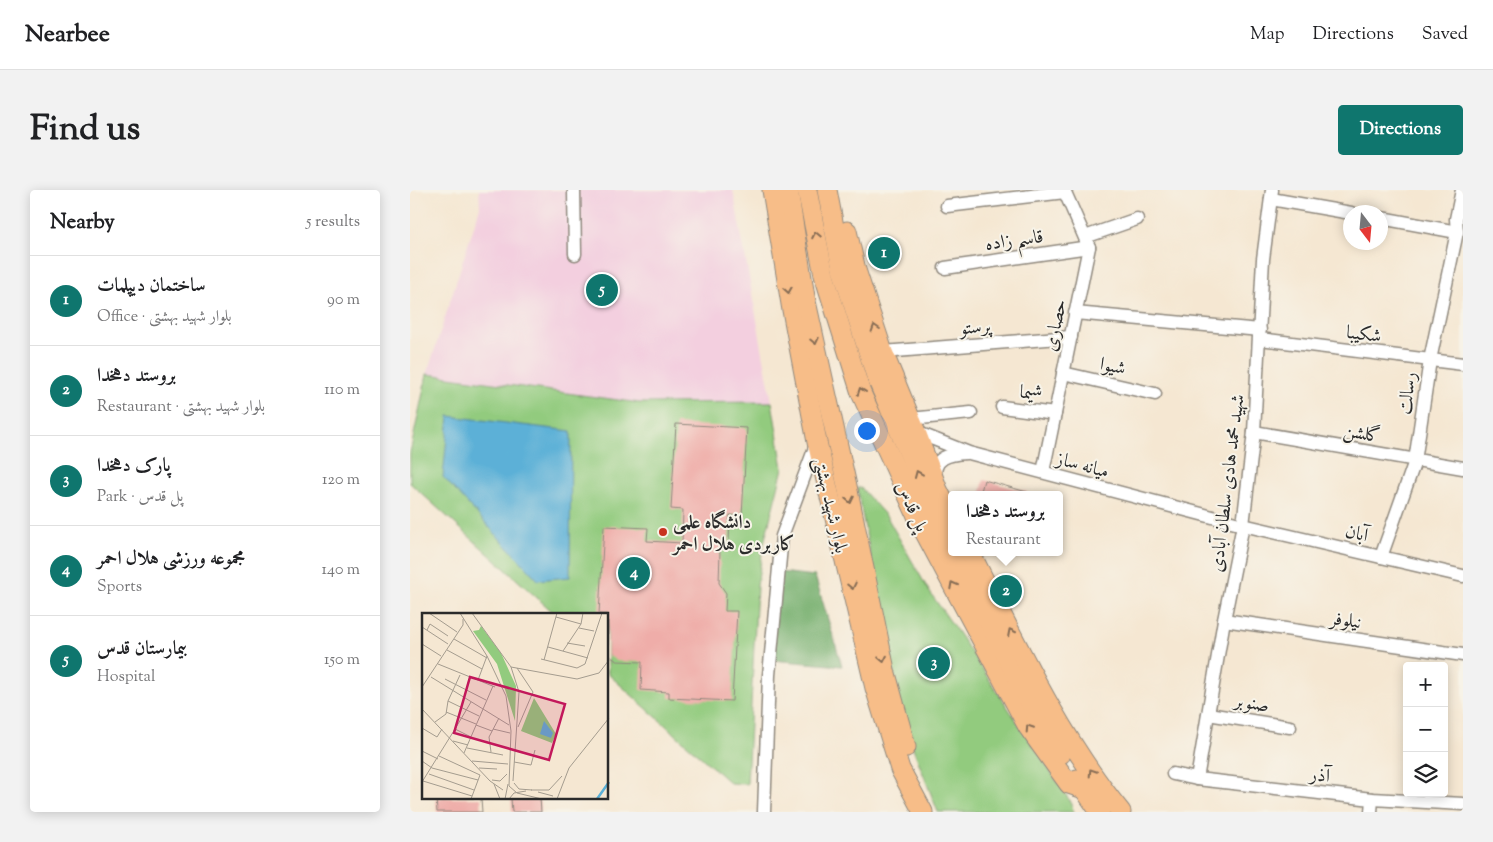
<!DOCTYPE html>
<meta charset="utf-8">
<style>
body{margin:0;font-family:"Sorts Mill Goudy",Amiri,serif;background:#f2f2f2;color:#202124}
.controls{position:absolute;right:15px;bottom:15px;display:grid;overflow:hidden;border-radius:5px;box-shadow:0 2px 12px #0003}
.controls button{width:45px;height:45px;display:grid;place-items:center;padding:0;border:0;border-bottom:1px solid #e0e0e0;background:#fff;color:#202124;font:25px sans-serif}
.compass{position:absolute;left:933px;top:15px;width:45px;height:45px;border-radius:50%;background:#fff;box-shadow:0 2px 12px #0003;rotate:164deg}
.you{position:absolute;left:456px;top:240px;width:18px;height:18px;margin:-12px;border:4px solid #fff;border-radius:50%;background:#1a73e8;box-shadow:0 0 0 8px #1a73e833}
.badge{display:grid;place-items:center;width:32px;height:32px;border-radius:50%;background:#0f766e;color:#fff;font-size:16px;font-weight:700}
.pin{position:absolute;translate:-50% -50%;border:2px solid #fff;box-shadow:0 1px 5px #0006}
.popup{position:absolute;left:538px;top:301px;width:115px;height:65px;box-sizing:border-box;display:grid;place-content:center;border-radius:5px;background:#fff;filter:drop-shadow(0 1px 4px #0005);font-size:16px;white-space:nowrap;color:#757577}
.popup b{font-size:19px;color:#202124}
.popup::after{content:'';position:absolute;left:50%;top:100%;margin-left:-10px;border:10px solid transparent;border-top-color:#fff}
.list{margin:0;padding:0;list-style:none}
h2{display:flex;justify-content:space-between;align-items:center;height:65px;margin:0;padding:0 20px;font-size:21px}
h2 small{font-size:16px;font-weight:400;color:#757577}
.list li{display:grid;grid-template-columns:32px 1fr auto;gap:15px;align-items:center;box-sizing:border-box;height:90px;padding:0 20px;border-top:1px solid #e0e0e0}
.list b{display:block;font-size:19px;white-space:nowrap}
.list p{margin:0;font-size:16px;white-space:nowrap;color:#757577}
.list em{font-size:16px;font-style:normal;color:#757577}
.icon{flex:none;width:28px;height:28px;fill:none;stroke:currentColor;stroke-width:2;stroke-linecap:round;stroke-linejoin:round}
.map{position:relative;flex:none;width:1053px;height:622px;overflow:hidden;border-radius:5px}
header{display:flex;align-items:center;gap:30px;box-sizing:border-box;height:70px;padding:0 25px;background:#fff;border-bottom:1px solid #e0e0e0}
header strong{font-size:24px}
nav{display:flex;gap:28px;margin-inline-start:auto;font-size:18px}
.intro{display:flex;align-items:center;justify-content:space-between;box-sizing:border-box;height:120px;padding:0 30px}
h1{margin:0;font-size:35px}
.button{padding:12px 22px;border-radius:5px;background:#0f766e;color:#fff;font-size:18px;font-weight:700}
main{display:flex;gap:30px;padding:0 30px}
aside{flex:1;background:#fff;border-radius:5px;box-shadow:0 2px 12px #0003}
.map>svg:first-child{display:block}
</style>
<header>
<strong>Nearbee</strong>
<nav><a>Map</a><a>Directions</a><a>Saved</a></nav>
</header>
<div class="intro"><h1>Find us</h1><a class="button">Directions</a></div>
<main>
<aside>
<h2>Nearby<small>5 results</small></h2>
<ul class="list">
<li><span class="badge">1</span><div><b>ساختمان دیپلمات</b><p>Office · بلوار شهید بهشتی</p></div><em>90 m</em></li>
<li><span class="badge">2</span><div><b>بروستد دهخدا</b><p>Restaurant · بلوار شهید بهشتی</p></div><em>110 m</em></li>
<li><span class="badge">3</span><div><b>پارک دهخدا</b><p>Park · پل قدس</p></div><em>120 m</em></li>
<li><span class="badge">4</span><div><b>مجموعه ورزشی هلال احمر</b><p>Sports</p></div><em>140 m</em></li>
<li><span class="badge">5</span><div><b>بیمارستان قدس</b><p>Hospital</p></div><em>150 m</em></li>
</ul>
</aside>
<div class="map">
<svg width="1053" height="622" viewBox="0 0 1053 622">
<rect width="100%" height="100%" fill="#f7f3e8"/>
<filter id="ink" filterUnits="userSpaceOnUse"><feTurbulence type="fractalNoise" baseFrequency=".02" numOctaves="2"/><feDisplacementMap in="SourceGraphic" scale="10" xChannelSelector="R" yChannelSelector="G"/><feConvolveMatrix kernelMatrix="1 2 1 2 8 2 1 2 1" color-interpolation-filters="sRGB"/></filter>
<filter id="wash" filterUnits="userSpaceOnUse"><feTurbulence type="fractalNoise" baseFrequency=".0096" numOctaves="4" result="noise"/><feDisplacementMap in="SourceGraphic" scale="20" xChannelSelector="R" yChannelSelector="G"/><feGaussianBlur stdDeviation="1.12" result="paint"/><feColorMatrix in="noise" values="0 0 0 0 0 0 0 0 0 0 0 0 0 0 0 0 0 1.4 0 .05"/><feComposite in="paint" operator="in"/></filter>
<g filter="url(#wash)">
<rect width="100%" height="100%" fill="#f5e7d2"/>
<path fill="#f3cfdf" d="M69 0H323L362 212 230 213 17 184 70 17Z"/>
<g fill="#92cb7e" stroke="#5e7b54">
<path d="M17 184 230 213 362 212 373 278 353 357 347 396 337 594 320 593 198 484V424H145L0 293V263Z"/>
<path d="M447 298H451L477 327 519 401 549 444 662 614 663 622H528L494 535Z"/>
</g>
<path fill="#75af6d" stroke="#506d4c" d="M369 382 405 386 432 476 361 470Z"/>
<path fill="#5bb0d7" stroke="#436e81" d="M39 226 161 241 160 387 128 390 33 287Z"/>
<g id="blocks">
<g fill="#efada9">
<path d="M266 234 337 238 332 326 320 325 319 352 310 360 309 393 316 403 315 421H327L322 511 259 508V502L231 500 232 472 207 471 198 465V424H189L194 336 238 338 237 351 272 353 273 320 261 319Z"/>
<path d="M574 290 617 302 616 305H570Z"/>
<path d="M26 608H71L72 622H27Z"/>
<path d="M101 608H130L131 622H102Z"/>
</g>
</g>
</g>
<g filter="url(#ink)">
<use href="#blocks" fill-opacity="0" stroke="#90897e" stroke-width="1"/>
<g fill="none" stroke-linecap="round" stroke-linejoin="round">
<g stroke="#90897e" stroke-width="15">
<g id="minor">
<path d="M164 0 165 64"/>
<path d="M861 9 941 23"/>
<path d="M537 16 655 2"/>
<path d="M971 28 1047 42"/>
<path d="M675 47 727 29"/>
<path d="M535 78 679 57"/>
<path d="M665 123 850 140"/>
<path d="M850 149 1053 174"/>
<path d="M473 162 661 147"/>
<path d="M653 183 745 204"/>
<path d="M592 217 645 224"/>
<path d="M500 229 561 223"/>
<path d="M506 242 559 263 833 335 1053 386"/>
<path d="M844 242 1053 278"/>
<path d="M633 282 679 57 654 0"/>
<path d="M525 288C523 267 539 264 556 263"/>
<path d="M971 367 1005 271 1020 170 1047 42 1046 29 1052 0"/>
<path d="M814 430 1053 465"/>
<path d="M798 524 880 537"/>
<path d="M763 584 787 589 962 609 1053 614"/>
<path d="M787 589 814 430 833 335 844 242 853 69 862 0"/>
<path d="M354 622 359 485 372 346 407 252"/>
<path d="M961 622 962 609"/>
</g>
</g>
<g stroke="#90897e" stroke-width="21">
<g id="primary">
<path d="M362 0 382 120 407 252 465 498 490 579 513 622"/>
<path d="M378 0 395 107 437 296 475 480 496 557"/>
<path d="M397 0 414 85 451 203 514 341 618 537 659 594 674 599"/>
<path d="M417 0 432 79 466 186 530 336 542 361"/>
<path d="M437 41 446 80 473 162 506 242 528 300 542 328"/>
<path d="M543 362 626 524 651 564"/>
<path d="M560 362C605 450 648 545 711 622"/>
<path d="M667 589 690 622"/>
</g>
</g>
<use href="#minor" stroke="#fff" stroke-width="12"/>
<use href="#primary" stroke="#f7bd88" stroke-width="19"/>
</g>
<defs><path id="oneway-chevron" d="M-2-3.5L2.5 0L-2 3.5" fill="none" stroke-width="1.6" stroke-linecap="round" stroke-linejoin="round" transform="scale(1.25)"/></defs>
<g stroke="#876d55">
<use href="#oneway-chevron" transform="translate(406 45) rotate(-101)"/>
<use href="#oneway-chevron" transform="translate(378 100) rotate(81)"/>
<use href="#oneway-chevron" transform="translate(465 138) rotate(-108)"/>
<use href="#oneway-chevron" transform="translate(405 151) rotate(77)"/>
<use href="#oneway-chevron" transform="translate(451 201) rotate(-110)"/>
<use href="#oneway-chevron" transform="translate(508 284) rotate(-113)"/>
<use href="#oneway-chevron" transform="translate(440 310) rotate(78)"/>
<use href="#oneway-chevron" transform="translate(543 395) rotate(-118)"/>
<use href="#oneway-chevron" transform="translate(442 396) rotate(77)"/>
<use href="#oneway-chevron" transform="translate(601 442) rotate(-117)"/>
<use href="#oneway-chevron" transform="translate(473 469) rotate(79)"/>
<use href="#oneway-chevron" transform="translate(619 538) rotate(-123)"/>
<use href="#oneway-chevron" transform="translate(682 582) rotate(-123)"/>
</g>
</g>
<circle fill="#c8321e" stroke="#f7f3e8" stroke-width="2" cx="253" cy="342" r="5"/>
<g text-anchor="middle" stroke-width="4" stroke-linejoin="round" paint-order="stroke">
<g font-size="19" fill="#2b2b2b" stroke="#f7f3e8">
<text transform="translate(604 49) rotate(-8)" y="7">قاسم زاده</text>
<text transform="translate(644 135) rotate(-78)" y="7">حصاری</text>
<text transform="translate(565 136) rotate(-5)" y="7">پرستو</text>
<text transform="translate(954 143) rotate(7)" y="7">شکیبا</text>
<text transform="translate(703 175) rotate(13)" y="7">شیوا</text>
<text transform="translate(621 202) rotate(8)" y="7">شیما</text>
<text transform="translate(996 203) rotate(-82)" y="7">رسالت</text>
<text transform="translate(952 242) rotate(10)" y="7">گلشن</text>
<text transform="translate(673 274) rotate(15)" y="7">میانه ساز</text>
<text transform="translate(816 293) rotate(-83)" y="7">شهید محمد هادی سلطان آبادی</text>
<text transform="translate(422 315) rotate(77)" y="7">بلوار شهید بهشتی</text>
<text transform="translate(503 316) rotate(65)" y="7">پل قدس</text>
<text transform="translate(947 342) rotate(13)" y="7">آبان</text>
<text transform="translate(936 429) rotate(8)" y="7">نیلوفر</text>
<text transform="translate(842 512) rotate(9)" y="7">صنوبر</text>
<text transform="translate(910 584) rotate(6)" y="7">آذر</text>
</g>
<g font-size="19" font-weight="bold" fill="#2b2b2b" stroke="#f7f3e8" text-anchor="start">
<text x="263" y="338">دانشگاه علمی<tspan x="263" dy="22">کاربردی هلال احمر</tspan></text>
</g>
</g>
<g transform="translate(12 423)">
<rect width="186" height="186" fill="#f5e7d2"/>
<path d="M59 13 79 40 94 73 93 108 75 51 51 18 57 17ZM112 85 134 121 130 130 99 118Z" fill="#92cb7e"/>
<path d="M122 108 131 120 129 125 118 121Z" fill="#5bb0d7"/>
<path fill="none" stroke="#5bb0d7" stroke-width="2.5" d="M175 186 187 169"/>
<path fill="none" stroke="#a49c8f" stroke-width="1" d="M7 0 35 19M38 0 65 43 84 83 89 118 87 173 95 180 120 186M50 0 89 54 97 79 91 168M134 4 159 11M0 14 26 31M157 15 172 18M5 17 8 11 26 23M32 26 65 45M145 30 163 33M0 31 19 43M126 34 166 45M25 37 60 56M141 38 159 11 161 0M119 46 155 55 163 51 180 0M122 47 135 0M16 51 73 74M89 54 155 66 177 60 187 47M95 55 111 79 96 114M9 64 87 112M23 66 64 87M56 67 65 43M0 74 41 12V6M26 88 57 103M0 96 68 168 81 177M24 99 54 111M13 109 24 101 26 88 38 62M54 112 70 118M0 115 15 124 20 116M33 116 49 89M33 116 49 124M71 116 88 120M31 128 46 132M45 135 81 142M0 138 16 146M69 139 67 124 77 105M42 140 71 73M17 143 58 162M0 148 10 155 56 167M50 148 86 151M92 149 109 152 113 137M57 155 75 156M7 161 52 177M70 167 78 168 85 161M1 168 50 183M0 169 33 116M92 170 97 176 110 177M72 171 78 186M109 177H127L140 163M116 179 131 183M49 186 58 162M83 186 86 171M87 186 92 180 104 178M135 186 147 155 187 105"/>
<path fill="#c2185b" fill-opacity="0.15" stroke="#c2185b" stroke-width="2.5" d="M48 64 143 91 127 147 32 120Z"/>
<rect width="186" height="186" fill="none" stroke="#2b2b2b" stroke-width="2.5"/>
</g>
</svg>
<div class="controls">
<button>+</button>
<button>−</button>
<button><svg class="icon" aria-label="layers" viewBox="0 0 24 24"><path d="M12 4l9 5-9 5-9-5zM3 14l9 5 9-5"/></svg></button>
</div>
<svg class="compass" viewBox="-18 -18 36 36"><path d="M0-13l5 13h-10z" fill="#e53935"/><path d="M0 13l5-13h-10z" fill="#757577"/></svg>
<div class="you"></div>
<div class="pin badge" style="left:474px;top:63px">1</div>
<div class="pin badge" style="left:596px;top:401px">2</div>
<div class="popup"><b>بروستد دهخدا</b>Restaurant</div>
<div class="pin badge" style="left:524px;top:473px">3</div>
<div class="pin badge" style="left:224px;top:383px">4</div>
<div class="pin badge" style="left:192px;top:100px">5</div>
</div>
</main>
